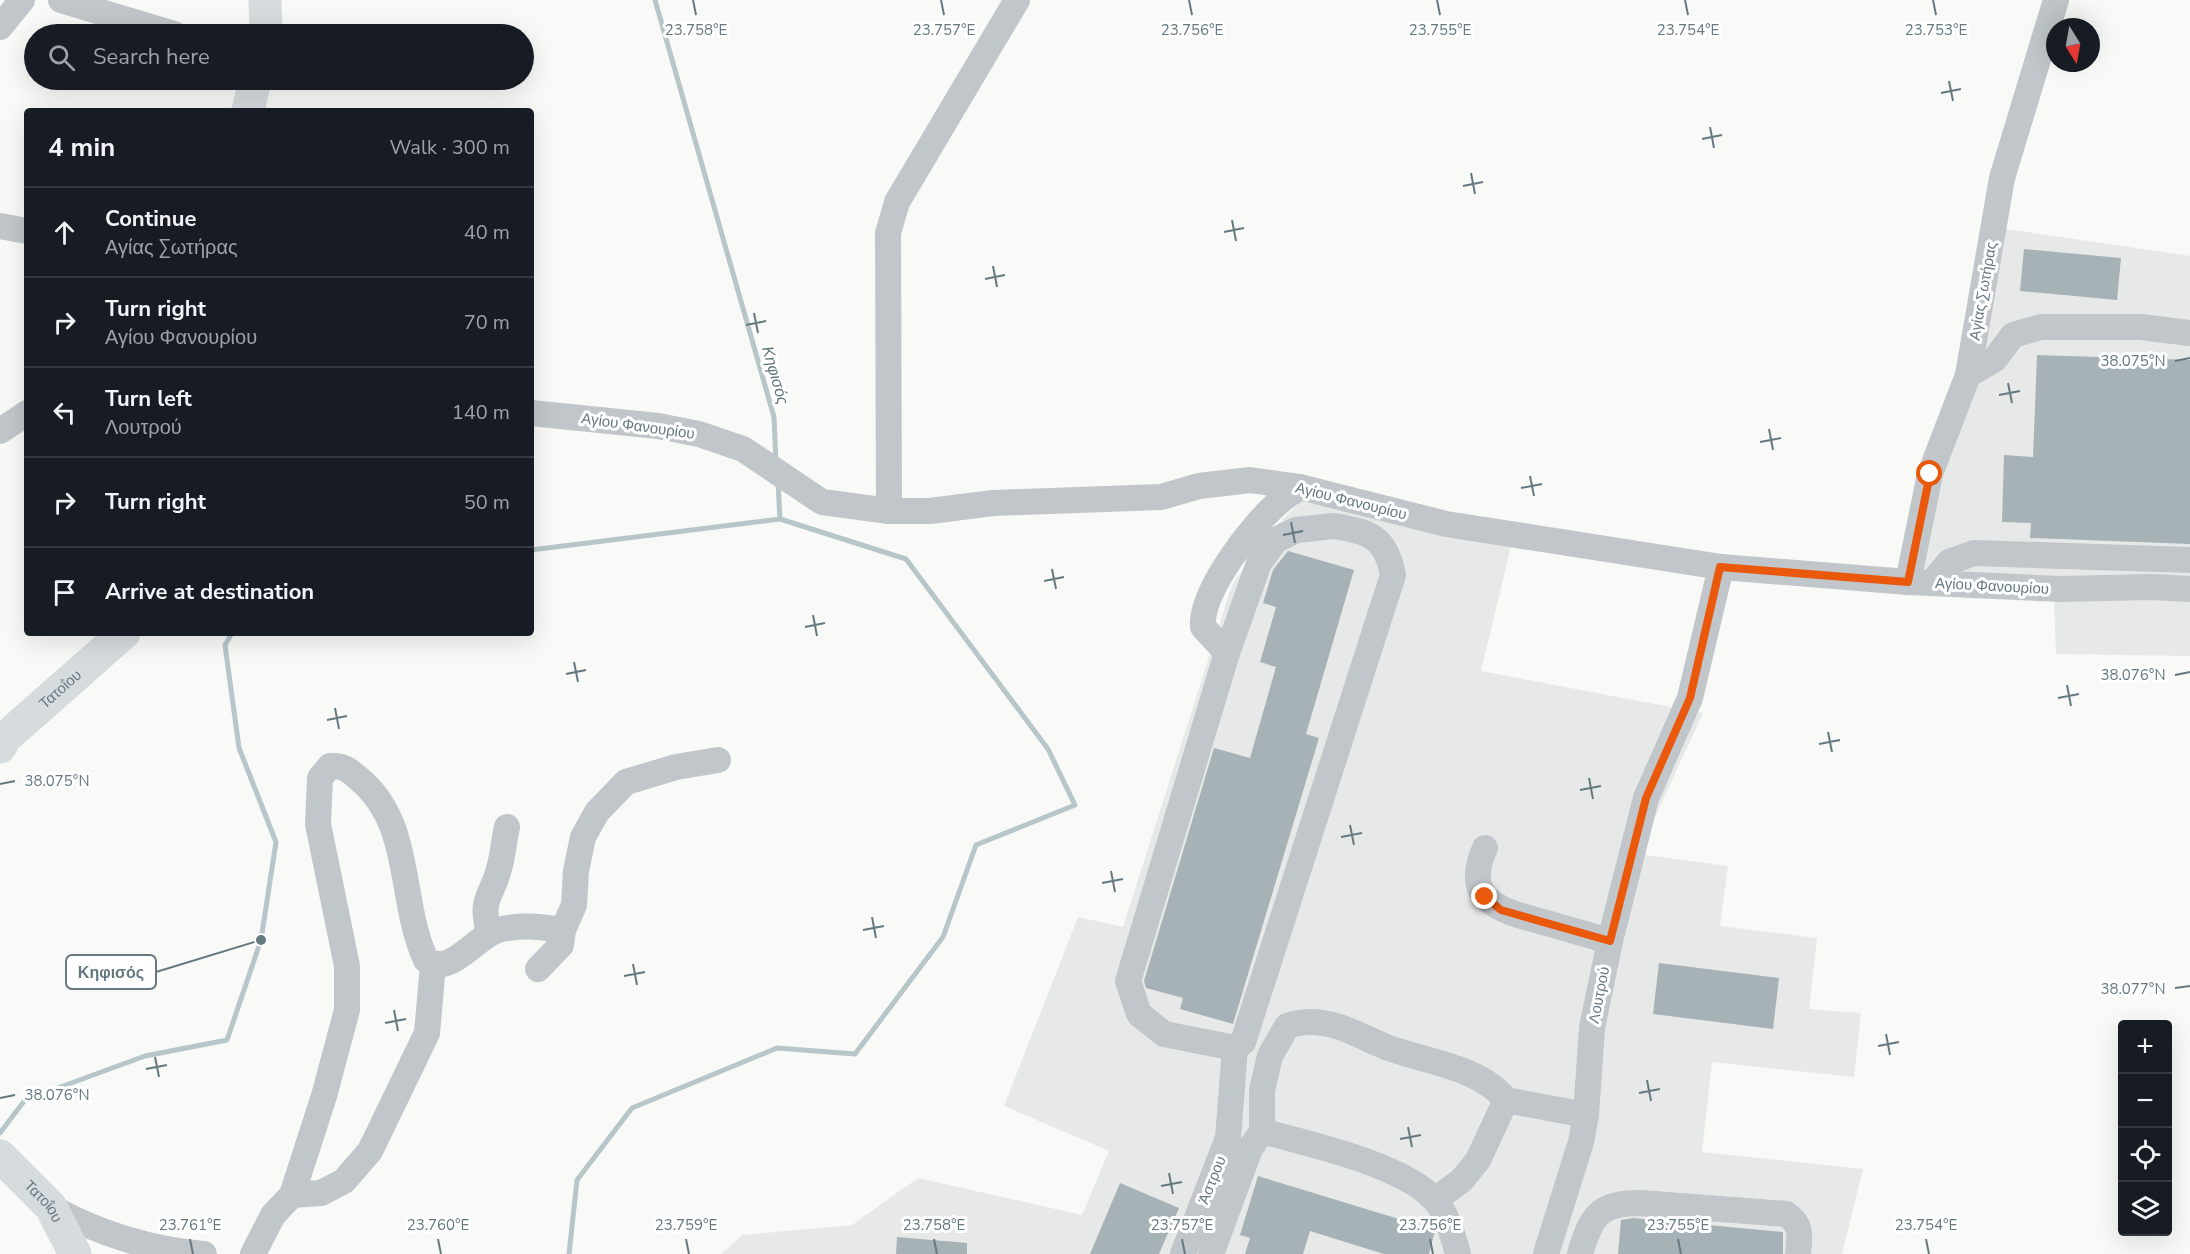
<!DOCTYPE html>
<meta charset="utf-8">
<style>
body{margin:0;font-family:"Nunito Sans",sans-serif;background:#20242c;color:#f1f3f6}
.controls{position:absolute;right:18px;bottom:18px;display:grid;overflow:hidden;border-radius:6px;box-shadow:0 6px 24px #0002}
.controls button{width:54px;height:54px;display:grid;place-items:center;padding:0;border:0;border-bottom:2px solid #363941;background:#171b24;color:#f1f3f6;font:30px sans-serif}
.compass{position:absolute;left:2046px;top:18px;width:54px;height:54px;border-radius:50%;background:#171b24;box-shadow:0 6px 24px #0002;rotate:169deg}
.stop{position:absolute;width:18px;height:18px;margin:-14px;border:4px solid #ea580c;border-radius:50%;background:#fff}
.stop.end{background:#ea580c;border-color:#fff;box-shadow:0 2px 6px #0008}
.list{margin:0;padding:0;list-style:none}
h2{display:flex;justify-content:space-between;align-items:center;height:78px;margin:0;padding:0 24px;font-size:26px}
h2 small{font-size:20px;font-weight:400;color:#9ea1a6}
.list li{display:grid;grid-template-columns:39px 1fr auto;gap:18px;align-items:center;box-sizing:border-box;height:90px;padding:0 24px;border-top:2px solid #363941}
.list b{display:block;font-size:22px;white-space:nowrap}
.list p{margin:0;font-size:20px;white-space:nowrap;color:#9ea1a6}
.list em{font-size:20px;font-style:normal;color:#9ea1a6}
.icon{flex:none;width:33px;height:33px;fill:none;stroke:currentColor;stroke-width:2;stroke-linecap:round;stroke-linejoin:round}
.map{position:relative;flex:none;width:2190px;height:1254px;overflow:hidden}
.search{position:absolute;background:#171b24;box-shadow:0 6px 24px #0002;left:24px;top:24px;width:510px;height:66px;display:flex;align-items:center;gap:15px;box-sizing:border-box;padding:0 21px;border-radius:33px;color:#9ea1a6;font-size:22px}
.panel{position:absolute;background:#171b24;box-shadow:0 6px 24px #0002;left:24px;top:108px;width:510px;height:528px;border-radius:6px}
.map>svg:first-child{display:block}
</style>
<div class="map">
<svg width="2190" height="1254" viewBox="0 0 2190 1254">
<rect width="100%" height="100%" fill="#f9f9f7"/>
<g fill="#e7e9e8">
<path d="M1987 226 2190 256V656L2056 654 2054 599 1898 591 1962 375Z"/>
<path d="M1319 483 1515 530 1481 671 1703 713 1638 854 1728 866 1720 926 1817 938 1809 1009 1861 1013 1854 1077 1712 1062 1702 1152 1863 1169 1842 1254H721L743 1235 852 1225 918 1178 1082 1215 1109 1151 1004 1106 1078 917 1123 927 1232 585 1263 539Z"/>
</g>
<g fill="none" stroke-linecap="round" stroke-linejoin="round">
<g stroke="#b7c6c8" stroke-width="5">
<path d="M655 0 774 417 776 462"/>
<path d="M531 550 780 519 778 483"/>
<path d="M0 1133 25 1100 145 1056 227 1040 261 940 276 842 239 748 225 645 232 633"/>
<path d="M569 1254 577 1180 632 1108 777 1048 855 1054 943 937 976 845 1075 805 1048 749 906 559 780 519"/>
</g>
</g>
<g fill="#a7b2b6">
<path d="M2024 249 2121 258 2117 300 2020 291Z"/>
<path d="M2037 355 2190 360V544L2030 538 2031 523 2002 522 2004 455 2033 457Z"/>
<path d="M1288 551 1354 570 1306 734 1319 738 1233 1024 1180 1009 1183 998 1146 988 1144 981 1214 748 1250 758 1276 667 1260 662 1276 607 1263 603 1273 570Z"/>
<path d="M1659 963 1779 978 1773 1029 1653 1014Z"/>
<path d="M1258 1176 1435 1230 1429 1254H1384L1310 1231 1303 1254H1245L1250 1238 1240 1235Z"/>
<path d="M1120 1183 1179 1208 1159 1254H1090Z"/>
<path d="M1633 1218 1783 1232V1254H1618L1621 1220Z"/>
<path d="M897 1237 967 1243V1254H896Z"/>
</g>
<g fill="none" stroke-linecap="round" stroke-linejoin="round">
<g stroke="#c0c6c9" stroke-width="26">
<path d="M61 0 174 34"/>
<path d="M0 27 22 0"/>
<path d="M0 226 27 231"/>
<path d="M1968 375 1995 359 2013 335 2041 327H2141L2190 333"/>
<path d="M531 413 658 426 699 434 743 449 822 502 889 511H930L993 503 1161 497 1199 486 1250 480 1300 487 1446 524 1721 567 1908 582 2059 589 2152 587 2190 589"/>
<path d="M0 431 27 413"/>
<path d="M889 511 888 233 897 202 1017 0"/>
<path d="M1334 526C1370 532 1386 537 1393 575L1243 1042 1235 1048 1164 1034 1139 1014 1128 981 1227 653 1259 563 1276 540 1296 530Z"/>
<path d="M1908 582 1930 474 1968 375 2002 178 2056 0"/>
<path d="M1932 583 1949 562 1974 553 2190 560"/>
<path d="M1227 653 1203 627C1200 592 1252 525 1278 503 1284 497 1293 492 1300 487"/>
<path d="M1485 848C1461 901 1502 911 1543 922 1565 928 1587 935 1610 941"/>
<path d="M489 933C479 896 493 897 500 865 503 853 504 840 507 827"/>
<path d="M538 969 561 945 563 930 574 905 576 871 583 837 597 812 626 782 676 767 718 760"/>
<path d="M1506 1100 1586 1115"/>
<path d="M1262 1131C1309 1144 1401 1164 1434 1199 1447 1213 1453 1236 1458 1254"/>
<path d="M292 1195 321 1193 344 1181 370 1151 427 1033 433 965"/>
<path d="M51 1207C97 1233 151 1250 204 1254"/>
<path d="M253 1254 273 1215 292 1195 324 1096 347 1010V966L318 824 320 778 330 766C343 765 349 770 358 778 414 823 398 900 426 960 451 977 475 937 498 930 522 924 540 927 563 930"/>
<path d="M1183 1254 1228 1138 1235 1048"/>
<path d="M1211 1254 1250 1149 1262 1131V1090L1270 1056 1287 1026C1301 1021 1318 1021 1333 1025 1352 1030 1370 1041 1389 1048 1427 1062 1480 1067 1506 1100L1478 1160 1462 1180 1435 1200"/>
<path d="M1546 1254 1581 1142 1586 1115 1592 1028 1610 941 1646 798 1690 698 1721 567"/>
<path d="M1580 1254C1591 1216 1599 1203 1640 1203L1786 1214C1802 1224 1800 1237 1798 1254"/>
</g>
<g stroke="#d6dbde" stroke-width="33">
<path d="M265 0 266 34"/>
<path d="M248 111 255 80"/>
<path id="s1" d="M0 747 5 738 124 633"/>
<path id="s2" d="M0 1156 51 1207 75 1254"/>
</g>
</g>
<g fill="none" stroke-linecap="round" stroke-linejoin="round">
<path stroke="#ea580c" stroke-width="8" d="M1485 897 1501 910 1610 941 1646 798 1690 698 1720 567 1908 582 1930 474"/>
</g>
<path fill="none" stroke="#657981" stroke-width="2" d="M693 0 696 15M941 0 944 15M1189 0 1192 15M1437 0 1440 15M1685 0 1688 15M1933 0 1936 15M1949 81 1953 101M1941 93 1961 89M1710 127 1714 148M1702 139 1722 135M1471 173 1475 194M1463 186 1483 182M1232 220 1236 241M1224 232 1244 228M993 266 997 287M985 279 1005 275M754 313 758 333M746 325 766 321M2175 361 2190 358M2008 383 2012 403M1999 395 2020 391M1769 429 1773 450M1760 442 1781 438M1530 476 1534 496M1521 488 1542 484M1291 522 1295 543M1283 535 1303 531M1052 569 1056 589M1044 581 1064 577M813 615 817 636M805 627 825 623M574 662 578 682M566 674 586 670M2175 675 2190 672M2067 685 2071 706M2058 698 2079 694M335 708 339 729M327 720 347 716M1828 732 1832 752M1819 744 1840 740M1589 778 1593 799M0 784 15 781M1580 790 1601 786M1350 825 1354 845M1341 837 1362 833M1111 871 1115 892M1102 883 1123 879M872 917 876 938M863 930 884 926M633 964 637 985M624 976 645 972M2175 988 2190 986M394 1010 398 1031M385 1023 406 1019M1886 1034 1890 1055M1878 1046 1899 1042M155 1057 159 1077M146 1069 167 1065M1647 1080 1651 1101M1639 1093 1660 1089M0 1098 15 1095M1408 1127 1412 1147M1400 1139 1421 1135M1169 1173 1173 1194M1161 1186 1182 1182M190 1239 193 1254M438 1239 441 1254M686 1239 689 1254M934 1239 937 1254M1182 1239 1185 1254M1430 1239 1433 1254M1678 1239 1681 1254M1926 1239 1929 1254"/>
<g text-anchor="middle" stroke-width="6" stroke-linejoin="round" paint-order="stroke">
<g font-size="15" fill="#657981" stroke="#fff">
<text transform="translate(1983 291) rotate(-80)" y="5">Αγίας Σωτήρας</text>
<text transform="translate(638 426) rotate(8)" y="5">Αγίου Φανουρίου</text>
<text transform="translate(1351 501) rotate(14)" y="5">Αγίου Φανουρίου</text>
<text transform="translate(1992 586) rotate(3)" y="5">Αγίου Φανουρίου</text>
<text dy="5" stroke="none"><textPath href="#s1" startOffset="84">Τατοΐου</textPath></text>
<text transform="translate(1599 995) rotate(-79)" y="5">Λουτρού</text>
<text transform="translate(1212 1180) rotate(-68)" y="5">Άστρου</text>
<text dy="5" stroke="none"><textPath href="#s2" startOffset="63">Τατοΐου</textPath></text>
</g>
<g font-size="16" font-style="italic" fill="#60787b" stroke="#fff">
<text transform="translate(776 375) rotate(74)" y="6">Κηφισός</text>
</g>
</g>
<g font-size="15" text-anchor="middle" fill="#657981" stroke="#fff" stroke-width="6" stroke-linejoin="round" paint-order="stroke">
<text x="696" y="35">23.758°E</text>
<text x="944" y="35">23.757°E</text>
<text x="1192" y="35">23.756°E</text>
<text x="1440" y="35">23.755°E</text>
<text x="1688" y="35">23.754°E</text>
<text x="1936" y="35">23.753°E</text>
<text x="2133" y="366">38.075°N</text>
<text x="2133" y="680">38.076°N</text>
<text x="57" y="786">38.075°N</text>
<text x="2133" y="994">38.077°N</text>
<text x="57" y="1100">38.076°N</text>
<text x="190" y="1230">23.761°E</text>
<text x="438" y="1230">23.760°E</text>
<text x="686" y="1230">23.759°E</text>
<text x="934" y="1230">23.758°E</text>
<text x="1182" y="1230">23.757°E</text>
<text x="1430" y="1230">23.756°E</text>
<text x="1678" y="1230">23.755°E</text>
<text x="1926" y="1230">23.754°E</text>
</g>
<path fill="none" stroke="#657981" stroke-width="2" d="M261 940L156 972"/>
<circle fill="#657981" stroke="#fff" stroke-width="2" cx="261" cy="940" r="6"/>
<rect fill="#fff" stroke="#657981" stroke-width="2" x="66" y="955" width="90" height="34" rx="6"/>
<g font-size="16" text-anchor="middle" font-weight="bold" fill="#657981">
<text x="111" y="978">Κηφισός</text>
</g>
</svg>
<div class="controls">
<button>+</button>
<button>−</button>
<button><svg class="icon" aria-label="locate" viewBox="0 0 24 24"><circle cx="12" cy="12" r="6"/><path d="M12 2v4M12 18v4M2 12h4M18 12h4"/></svg></button>
<button><svg class="icon" aria-label="layers" viewBox="0 0 24 24"><path d="M12 4l9 5-9 5-9-5zM3 14l9 5 9-5"/></svg></button>
</div>
<svg class="compass" viewBox="-18 -18 36 36"><path d="M0-13l5 13h-10z" fill="#e53935"/><path d="M0 13l5-13h-10z" fill="#9ea1a6"/></svg>
<div class="stop" style="left:1930px;top:474px"></div>
<div class="stop end" style="left:1485px;top:897px"></div>
<div class="search"><svg class="icon" aria-label="search" viewBox="0 0 24 24"><circle cx="10" cy="10" r="6"/><path d="M15 15l6 6"/></svg>Search here</div>
<section class="panel">
<h2>4 min<small>Walk · 300 m</small></h2>
<ul class="list">
<li><svg class="icon" aria-label="ahead" viewBox="0 0 24 24"><path d="M12 20V5M6 11l6-6 6 6"/></svg><div><b>Continue</b><p>Αγίας Σωτήρας</p></div><em>40 m</em></li>
<li><svg class="icon" aria-label="right" viewBox="0 0 24 24"><path d="M7 20v-9h11M14 6l5 5-5 5"/></svg><div><b>Turn right</b><p>Αγίου Φανουρίου</p></div><em>70 m</em></li>
<li><svg class="icon" aria-label="left" viewBox="0 0 24 24"><path d="M17 20v-9H6M10 6l-5 5 5 5"/></svg><div><b>Turn left</b><p>Λουτρού</p></div><em>140 m</em></li>
<li><svg class="icon" aria-label="right" viewBox="0 0 24 24"><path d="M7 20v-9h11M14 6l5 5-5 5"/></svg><div><b>Turn right</b></div><em>50 m</em></li>
<li><svg class="icon" aria-label="arrive" viewBox="0 0 24 24"><path d="M6 21V4h12l-3 4 3 4H6"/></svg><div><b>Arrive at destination</b></div></li>
</ul>
</section>
</div>
